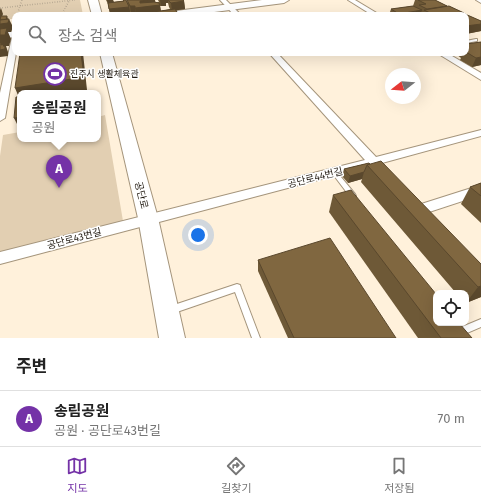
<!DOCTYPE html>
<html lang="ko">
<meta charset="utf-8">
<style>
body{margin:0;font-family:"Fira Sans","Noto Sans KR",sans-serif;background:#f6f6f6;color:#222}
.controls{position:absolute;right:12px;bottom:12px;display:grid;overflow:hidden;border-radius:8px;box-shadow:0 4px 16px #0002}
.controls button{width:36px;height:36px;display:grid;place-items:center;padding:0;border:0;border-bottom:1px solid #e0e0e0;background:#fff;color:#222;font:20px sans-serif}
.compass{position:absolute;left:385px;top:68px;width:36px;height:36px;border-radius:50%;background:#fff;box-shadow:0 4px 16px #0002;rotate:253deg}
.you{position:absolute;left:198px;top:235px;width:14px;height:14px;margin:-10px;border:3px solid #fff;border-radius:50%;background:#1a73e8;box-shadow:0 0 0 6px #1a73e833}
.badge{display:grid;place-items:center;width:26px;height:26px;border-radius:50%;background:#7432a7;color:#fff;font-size:13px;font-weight:700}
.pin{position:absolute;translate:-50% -33px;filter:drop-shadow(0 1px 2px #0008)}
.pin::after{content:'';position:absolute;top:21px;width:14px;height:12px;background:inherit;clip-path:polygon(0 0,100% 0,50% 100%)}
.popup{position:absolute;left:17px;top:90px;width:84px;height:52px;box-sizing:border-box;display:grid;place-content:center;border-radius:8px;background:#fff;filter:drop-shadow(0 1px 3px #0005);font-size:13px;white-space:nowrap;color:#767676}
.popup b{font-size:15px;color:#222}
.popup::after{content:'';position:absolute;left:50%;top:100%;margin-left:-8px;border:8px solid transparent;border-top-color:#fff}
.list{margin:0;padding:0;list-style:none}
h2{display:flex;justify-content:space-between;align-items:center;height:52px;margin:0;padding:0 16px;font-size:17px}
h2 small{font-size:13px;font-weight:400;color:#767676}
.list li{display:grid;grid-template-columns:26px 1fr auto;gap:12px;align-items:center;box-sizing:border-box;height:56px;padding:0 16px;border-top:1px solid #e0e0e0}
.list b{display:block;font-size:15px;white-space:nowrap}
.list p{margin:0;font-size:13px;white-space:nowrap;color:#767676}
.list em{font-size:13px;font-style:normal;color:#767676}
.icon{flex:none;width:22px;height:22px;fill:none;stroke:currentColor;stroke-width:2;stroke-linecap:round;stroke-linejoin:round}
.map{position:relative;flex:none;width:481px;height:338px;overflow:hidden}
.search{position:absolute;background:#fff;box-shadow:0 4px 16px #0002;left:12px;right:12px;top:12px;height:44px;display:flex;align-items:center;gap:10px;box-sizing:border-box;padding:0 14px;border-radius:8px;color:#767676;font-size:15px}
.sheet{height:108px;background:#fff}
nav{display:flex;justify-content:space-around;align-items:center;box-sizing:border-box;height:56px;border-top:1px solid #e0e0e0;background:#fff;font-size:11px;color:#767676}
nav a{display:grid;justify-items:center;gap:2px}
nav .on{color:#7432a7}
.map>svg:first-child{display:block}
</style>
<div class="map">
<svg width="481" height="338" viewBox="0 0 481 338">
<rect width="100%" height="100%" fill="#fff1db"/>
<g fill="#e2cfb2">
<path d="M0 0H80L83 15H15V19H2L3 14H0Z"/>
<path d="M105 115 123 221 0 253V156L3 135 20 132V139H98V117Z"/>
</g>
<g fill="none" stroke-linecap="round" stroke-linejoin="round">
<g stroke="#a5957c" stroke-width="2">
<g id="lane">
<path d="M476 39H477V41L466 43V41Z"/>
<path d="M334 170 336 171 355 194 356 196 355 198H351L332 173 331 172 332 171Z"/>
<path d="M237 284 240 285 241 288 260 338H252L235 292 171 314 168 313 167 310 168 307Z"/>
<path d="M481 319V327L460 336 457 335 456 332 457 329Z"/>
</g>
</g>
<g stroke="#a5957c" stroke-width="2">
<g id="street">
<path d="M220 0H226L241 15H234Z"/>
<path d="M348 0H355L380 15H372Z"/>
<path d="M476 0H481V3Z"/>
<path d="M12 37H15V53H16L5 118 0 121V93Z"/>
<path d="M269 53H277L376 157 481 130V136L382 163 384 166 382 169 378 170 371 166 0 264V252L365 160Z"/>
<path d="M437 53H447L481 73V80Z"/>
<path d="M481 185V195L420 215 415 214 413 210 415 206Z"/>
</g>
</g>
<g stroke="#a5957c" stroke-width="2">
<g id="secondary">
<path d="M88 0H98L102 15H92Z"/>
<path d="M262 0H289L284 3 191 15H163L168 12Z"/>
<path d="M15 31V37L0 39V33Z"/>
<path d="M100 53H112L158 218 185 338H159L138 218Z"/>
</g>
</g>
<g stroke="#978c7c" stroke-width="1.5" stroke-dasharray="0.5 2" stroke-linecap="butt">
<path d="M0 8 75 0"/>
<path d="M17 15 22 0"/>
<path d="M53 15 62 14 69 1"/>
</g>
<use href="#lane" fill="#fff" fill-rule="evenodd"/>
<use href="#street" fill="#fff" fill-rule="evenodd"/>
<use href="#secondary" fill="#fff" fill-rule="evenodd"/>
</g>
<g fill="#6e5937" fill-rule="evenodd">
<path d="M106 0H113L114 2 123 1V0H126L128 3 127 0H155V2H159L158 0H183L184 1 185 9 176 10 179 15H137L136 13 131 14 130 10 131 15H110L108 4ZM166 3H168L169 7 170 9 161 11 160 6H166Z"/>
<path d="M415 0H435L447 6V7L449 6 464 13 463 14H465L481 21V31L466 34V15H389L391 9 413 6Z"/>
<path d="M481 42V65L472 67 460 60 461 58 456 54V53H466V44Z"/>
<path d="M369 163 481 264V297L466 303V293H456L361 182 362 179 348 183 342 176 344 169Z"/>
<path d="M481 183V223L461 204 470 187Z"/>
<path d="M333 195 472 338H418L329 212Z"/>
<path d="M258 260 396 338H288L258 271Z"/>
</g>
<g fill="#5a482d">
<path d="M107 0H113L114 4H108Z"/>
<path d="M148 0H155L156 5H160L161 13H145L146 15H137L135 8 140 1Z"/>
<path d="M160 0H168V3H166V6H161Z"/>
<path d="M184 1 185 9 172 11 171 3Z"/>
<path d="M130 6H135L136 13 131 14Z"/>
<path d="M447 6 444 14 426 11 427 9Z"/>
<path d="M129 7 131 15H111L109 9Z"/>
<path d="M1 8 3 14 0 23V10Z"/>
<path d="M422 10 420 15H398L399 14Z"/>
<path d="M7 16 8 19 7 23 9 19 13 27 11 32H8L11 39 9 46H6L8 52V56L0 57V24L5 21Z"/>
<path d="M481 24V31L466 34V26Z"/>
<path d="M81 53H83L87 90 67 93H20V100L15 88Z"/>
<path d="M481 57V65L472 67 476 58Z"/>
<path d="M20 117V128H19L14 118Z"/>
<path d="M364 172 362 179 348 183 350 176Z"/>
<path d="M481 286V297L466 303 478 287Z"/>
</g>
<g fill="#806740" stroke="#5a482d">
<path d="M123 0H126L129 7 109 9 108 3 124 1Z"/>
<path d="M127 0H148L140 1V3L154 2 159 3 160 5 135 8V6H130Z"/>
<path d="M168 0H183L184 1 171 3Z"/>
<path d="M418 0H435L447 6 427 9 419 5 426 4Z"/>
<path d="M413 6 422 10 399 14 391 9Z"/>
<path d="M449 6 464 13 452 15H434L424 10Z"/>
<path d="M175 9 179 15H146L145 13Z"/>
<path d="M425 13 429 15H410Z"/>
<path d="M371 14 374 15H363Z"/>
<path d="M465 14 481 21V24L466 26V15H457Z"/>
<path d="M1 16H7L6 20H0Z"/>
<path d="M9 19 8 23 0 24V20Z"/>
<path d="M7 28 5 35H0V29Z"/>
<path d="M1 42V45L4 44 3 46H5V49L0 50V43Z"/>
<path d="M481 42V57L476 58 466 52V50H467L466 49V44Z"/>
<path d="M20 53H81L84 77 15 88Z"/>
<path d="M64 89V93H42Z"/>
<path d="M16 97H20V117L14 118Z"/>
<path d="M381 161 481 264V286L478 287 367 165Z"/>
<path d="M369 163 370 164 367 165 364 172 350 176 344 169Z"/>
<path d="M481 183V196L470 187Z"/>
<path d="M351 190 436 294V323H459L472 338H441L333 195Z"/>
<path d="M330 238 396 338H294L258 260Z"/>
</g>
<defs>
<g id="stadium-ring" transform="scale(1.15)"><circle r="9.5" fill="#fff" stroke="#7432a7" stroke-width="1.5"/><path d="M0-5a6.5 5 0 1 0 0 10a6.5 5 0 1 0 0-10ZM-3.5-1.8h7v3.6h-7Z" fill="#7432a7"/></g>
</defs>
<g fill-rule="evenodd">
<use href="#stadium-ring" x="55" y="74"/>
</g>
<g text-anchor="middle" stroke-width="3" stroke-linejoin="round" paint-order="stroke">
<g font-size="9" fill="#211a11" stroke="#fff" text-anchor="start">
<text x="70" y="77">진주시 생활체육관</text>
</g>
<g font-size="10" fill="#211a11" stroke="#fff">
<text transform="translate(315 177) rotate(-14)" y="4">공단로44번길</text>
<text transform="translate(142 195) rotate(76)" y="4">공단로</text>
<text transform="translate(74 238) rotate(-15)" y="4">공단로43번길</text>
</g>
</g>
</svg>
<div class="controls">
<button><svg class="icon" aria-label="locate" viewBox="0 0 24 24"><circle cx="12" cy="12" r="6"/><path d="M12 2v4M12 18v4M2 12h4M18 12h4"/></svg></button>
</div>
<svg class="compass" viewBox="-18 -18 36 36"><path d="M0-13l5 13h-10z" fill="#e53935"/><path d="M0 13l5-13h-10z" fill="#767676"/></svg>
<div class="you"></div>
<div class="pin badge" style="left:59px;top:188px">A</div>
<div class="popup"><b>송림공원</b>공원</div>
<div class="search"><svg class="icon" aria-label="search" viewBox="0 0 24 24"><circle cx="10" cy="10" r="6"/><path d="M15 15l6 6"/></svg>장소 검색</div>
</div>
<section class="sheet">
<h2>주변<small></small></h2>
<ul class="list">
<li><span class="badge">A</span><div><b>송림공원</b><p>공원 · 공단로43번길</p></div><em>70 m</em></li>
</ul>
</section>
<nav>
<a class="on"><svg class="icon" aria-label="map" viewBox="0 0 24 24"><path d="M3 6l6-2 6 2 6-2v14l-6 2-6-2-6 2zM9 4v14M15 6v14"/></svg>지도</a>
<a><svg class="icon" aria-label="directions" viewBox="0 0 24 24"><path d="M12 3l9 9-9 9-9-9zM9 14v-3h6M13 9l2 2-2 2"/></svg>길찾기</a>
<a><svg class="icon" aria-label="saved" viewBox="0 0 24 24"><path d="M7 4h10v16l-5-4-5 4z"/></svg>저장됨</a>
</nav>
